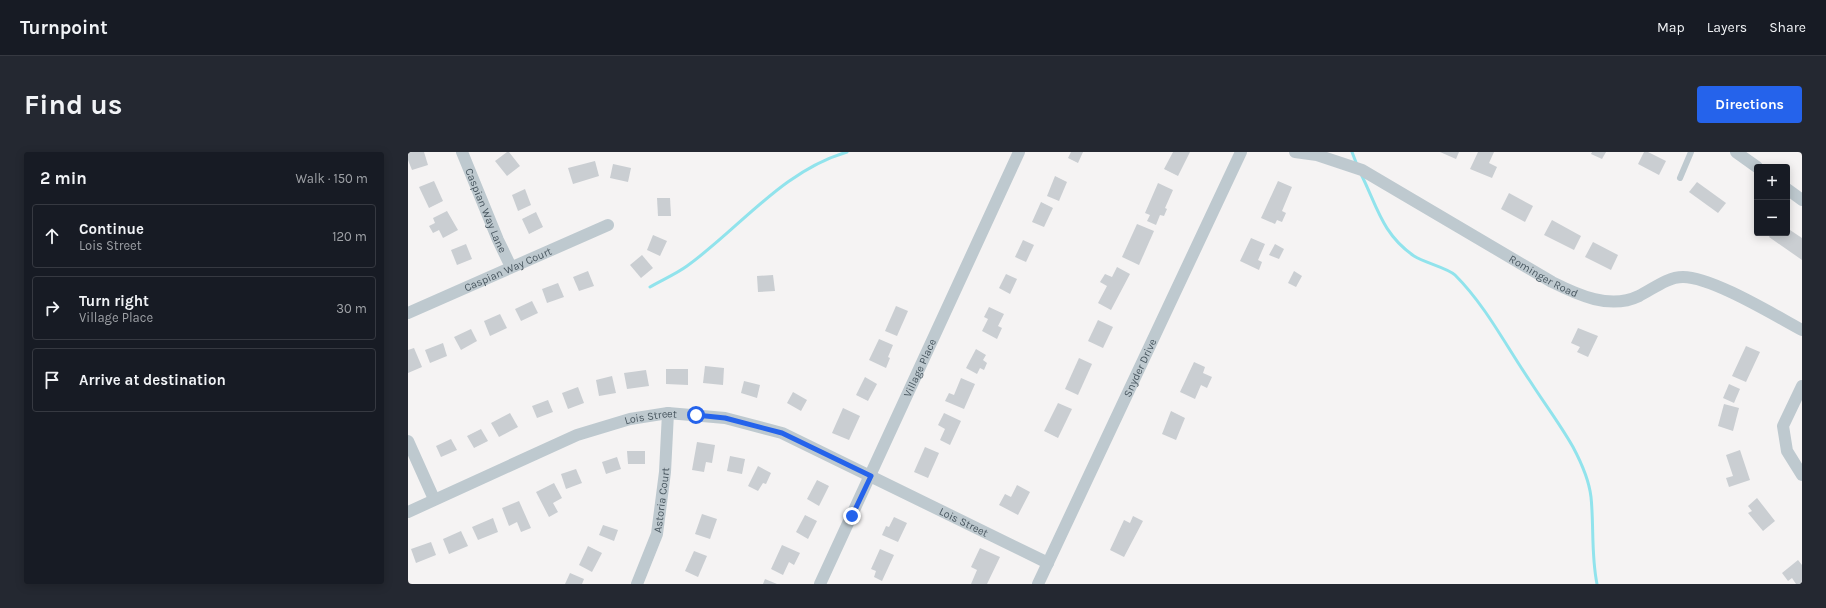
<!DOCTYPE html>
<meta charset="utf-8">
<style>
body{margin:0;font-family:Karla,sans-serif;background:#242831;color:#f1f3f6}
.controls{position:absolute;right:12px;top:12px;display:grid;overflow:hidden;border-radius:4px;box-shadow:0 2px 10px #0003}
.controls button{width:36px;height:36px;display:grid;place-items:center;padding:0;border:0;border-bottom:1px solid #363941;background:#171b24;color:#f1f3f6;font:20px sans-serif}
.stop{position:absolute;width:12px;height:12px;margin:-9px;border:3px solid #2563eb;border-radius:50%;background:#fff}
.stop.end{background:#2563eb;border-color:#fff;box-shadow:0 1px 4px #0008}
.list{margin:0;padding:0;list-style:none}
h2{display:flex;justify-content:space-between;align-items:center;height:52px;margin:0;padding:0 16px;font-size:17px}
h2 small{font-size:13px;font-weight:400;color:#9ea1a6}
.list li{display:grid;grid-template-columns:26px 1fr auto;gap:12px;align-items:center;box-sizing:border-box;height:64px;margin:0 8px 8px;padding:0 8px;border:1px solid #363941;border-radius:4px}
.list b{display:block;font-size:15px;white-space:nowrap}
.list p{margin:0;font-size:13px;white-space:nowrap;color:#9ea1a6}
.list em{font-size:13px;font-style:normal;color:#9ea1a6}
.icon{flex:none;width:22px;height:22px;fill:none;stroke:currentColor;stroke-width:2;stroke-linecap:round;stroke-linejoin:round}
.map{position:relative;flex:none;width:1394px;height:432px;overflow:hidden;border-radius:4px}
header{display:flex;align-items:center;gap:24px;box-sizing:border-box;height:56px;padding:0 20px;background:#171b24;border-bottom:1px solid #363941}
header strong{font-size:19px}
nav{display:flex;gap:22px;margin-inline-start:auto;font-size:14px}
.intro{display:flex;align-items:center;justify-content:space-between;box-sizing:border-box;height:96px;padding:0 24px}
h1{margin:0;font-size:28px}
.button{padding:10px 18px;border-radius:4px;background:#2563eb;color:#fff;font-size:14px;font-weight:700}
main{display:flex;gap:24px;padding:0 24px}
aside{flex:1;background:#171b24;border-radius:4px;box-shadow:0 2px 10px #0003}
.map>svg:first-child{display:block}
</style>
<header>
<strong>Turnpoint</strong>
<nav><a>Map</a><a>Layers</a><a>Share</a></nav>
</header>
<div class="intro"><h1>Find us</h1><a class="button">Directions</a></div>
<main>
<aside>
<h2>2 min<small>Walk · 150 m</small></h2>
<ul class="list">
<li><svg class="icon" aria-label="ahead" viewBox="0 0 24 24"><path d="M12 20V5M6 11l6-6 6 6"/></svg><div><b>Continue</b><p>Lois Street</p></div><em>120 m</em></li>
<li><svg class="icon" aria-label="right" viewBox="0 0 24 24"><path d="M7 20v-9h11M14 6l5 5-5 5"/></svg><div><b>Turn right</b><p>Village Place</p></div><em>30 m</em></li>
<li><svg class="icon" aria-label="arrive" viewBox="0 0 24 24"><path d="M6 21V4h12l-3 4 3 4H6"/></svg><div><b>Arrive at destination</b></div></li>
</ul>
</aside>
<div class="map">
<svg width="1394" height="432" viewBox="0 0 1394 432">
<rect width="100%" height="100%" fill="#f5f3f3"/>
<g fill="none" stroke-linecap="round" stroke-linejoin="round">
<g stroke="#91e3ec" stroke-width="3">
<path d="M944 0 949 13"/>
<path d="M953 22C969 54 974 82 1006 104 1017 111 1040 116 1047 123 1078 154 1098 194 1122 229 1136 251 1152 272 1165 295 1173 310 1181 328 1183 345 1186 374 1183 403 1189 432"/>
<path d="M242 135C254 128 268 122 279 114 332 76 374 19 439 0"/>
</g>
</g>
<g fill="#caced2">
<path d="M3 0H16L20 13 4 18 0 8V1Z"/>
<path d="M99 0H101L112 14 99 24 87 9Z"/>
<path d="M663 0H675L670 11 660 6Z"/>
<path d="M765 0H782L770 24 756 17Z"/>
<path d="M1032 0H1051L1048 7Z"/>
<path d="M1070 0H1086L1081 11 1089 15 1084 26 1062 17Z"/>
<path d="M1184 0H1198L1194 7 1183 2Z"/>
<path d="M1236 0H1240L1258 9 1251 23 1230 12Z"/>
<path d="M187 9 191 24 165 32 160 16Z"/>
<path d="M205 12 223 16 220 30 202 26Z"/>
<path d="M647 24 659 30 651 49 639 44Z"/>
<path d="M26 29 35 49 21 56 11 35Z"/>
<path d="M870 29 884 35 874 59 878 61 874 70 869 68 867 72 853 66Z"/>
<path d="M1289 30 1318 51 1310 61 1281 40Z"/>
<path d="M750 31 765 38 757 56 759 57 756 64 752 63 748 73 739 69 742 63 737 61Z"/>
<path d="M117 37 123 53 110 59 104 43Z"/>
<path d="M1101 41 1125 54 1117 70 1093 57Z"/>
<path d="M249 46H262L263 64H250Z"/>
<path d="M633 50 645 56 636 75 624 70Z"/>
<path d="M39 59 50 78 35 86 31 78 25 81 21 74 27 71 25 66Z"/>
<path d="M128 60 135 75 121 82 114 67Z"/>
<path d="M1144 68 1173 84 1166 98 1136 83Z"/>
<path d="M729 72 746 79 731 113 714 105Z"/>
<path d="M1379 76 1394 86V108L1361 85 1363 81H1379Z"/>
<path d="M245 83 259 89 252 104 239 98Z"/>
<path d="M843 86 857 92 850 108 854 110 851 118 832 109Z"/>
<path d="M615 88 626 93 618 110 607 105Z"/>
<path d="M1185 90 1210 103 1203 118 1177 105Z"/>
<path d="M58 92 64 107 49 113 43 98Z"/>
<path d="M867 92 876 97 871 107 861 103Z"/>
<path d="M234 103 245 116 233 126 222 113Z"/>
<path d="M709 115 722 122 703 158 690 151 699 134 692 130 697 122 704 125Z"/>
<path d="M180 119 186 134 171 139 165 125Z"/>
<path d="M886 119 894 124 888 135 880 131Z"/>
<path d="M598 122 609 127 602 142 591 136Z"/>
<path d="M365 123 367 139 350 140 349 124Z"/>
<path d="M150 131 156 145 139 151 134 137Z"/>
<path d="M124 149 130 161 113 169 107 157Z"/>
<path d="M488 154 500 159 489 184 477 179Z"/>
<path d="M581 155 596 162 590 174 594 176 589 187 574 179 580 167 576 165Z"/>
<path d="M92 162 99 176 82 184 76 169Z"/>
<path d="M690 168 705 175 695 196 680 189Z"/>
<path d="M1170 176 1190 184 1180 205 1169 200 1172 195 1163 191Z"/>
<path d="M63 177 69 189 53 198 46 185Z"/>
<path d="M471 187 485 193 480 205 482 206 478 216 461 208Z"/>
<path d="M35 191 39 204 22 211 17 198Z"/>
<path d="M1338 194 1352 200 1338 230 1324 224Z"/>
<path d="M6 196 14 215 0 221V198Z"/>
<path d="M568 197 578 203 575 208 579 211 576 218 572 216 569 222 558 216Z"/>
<path d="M671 206 684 212 670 243 657 237Z"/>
<path d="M786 210 797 215 795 221 804 225 799 236 793 233 787 247 772 240Z"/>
<path d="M297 214 316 216 315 233 295 231Z"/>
<path d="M258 217H280V233L258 232Z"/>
<path d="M238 218 241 234 219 237 216 221Z"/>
<path d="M204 224 208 241 191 244 188 228Z"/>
<path d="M457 225 469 232 460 249 448 243Z"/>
<path d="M553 226 567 232 556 257 537 249 541 241 546 243Z"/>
<path d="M336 229 352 233 349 246 333 241Z"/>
<path d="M1321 232 1332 237 1326 251 1315 246Z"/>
<path d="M170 235 176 251 160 257 154 241Z"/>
<path d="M385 240 399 248 393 259 379 251Z"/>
<path d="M140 248 145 260 129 266 124 254Z"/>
<path d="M650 251 664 257 650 286 636 279Z"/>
<path d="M1316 252 1331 256 1325 279 1310 274Z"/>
<path d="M435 256 452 264 441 288 424 281Z"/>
<path d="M763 259 777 266 768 288 754 282Z"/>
<path d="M102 261 110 275 91 285 83 271Z"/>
<path d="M536 261 553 269 542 293 532 288 537 277 530 273Z"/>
<path d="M73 277 80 289 66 296 59 284Z"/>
<path d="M43 287 49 298 33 305 28 294Z"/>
<path d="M289 290 307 293 304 311 298 310 296 320 284 318Z"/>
<path d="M517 295 531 301 520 326 506 320Z"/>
<path d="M1332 298 1342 328 1321 335 1318 326 1325 324 1318 303Z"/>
<path d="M219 299H237V312H220Z"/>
<path d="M322 304 337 307 334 322 319 319Z"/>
<path d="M209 305 213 317 198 322 194 310Z"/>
<path d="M350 314 363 321 358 332 355 331 350 339 340 334Z"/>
<path d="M168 317 174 331 158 337 153 322Z"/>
<path d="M409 328 421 334 411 354 399 347Z"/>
<path d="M146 331 154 346 145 351 150 360 141 365 128 340Z"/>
<path d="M609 333 622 340 610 363 591 353 597 342 603 345Z"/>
<path d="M1349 346 1367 369 1355 379 1340 361 1344 359 1340 354Z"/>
<path d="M111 349 123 376 113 380 109 370 101 374 94 356Z"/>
<path d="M294 362 309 367 302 387 287 382Z"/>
<path d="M397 363 409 369 400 387 388 380Z"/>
<path d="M725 364 735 369 716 405 702 398 716 368 722 371Z"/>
<path d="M486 365 499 371 490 390 474 383 478 374 481 375Z"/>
<path d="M85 366 90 380 70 388 64 375Z"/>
<path d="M195 373 210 378 206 389 191 383Z"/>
<path d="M53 379 60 394 41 402 35 387Z"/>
<path d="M23 390 28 403 8 411 3 397Z"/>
<path d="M374 393 392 401 386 413 381 410 375 423 363 417Z"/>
<path d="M180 394 194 401 184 420 171 413Z"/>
<path d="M572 396 592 405 579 432H563L569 418 563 415Z"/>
<path d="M472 397 486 403 474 429 466 425 468 419 463 417Z"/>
<path d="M286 399 299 404 290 425 277 419Z"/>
<path d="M1390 408 1394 413V432H1388L1384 426 1380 429 1374 421Z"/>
<path d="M162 421 176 427 174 432H157Z"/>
<path d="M357 427 369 432H355Z"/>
</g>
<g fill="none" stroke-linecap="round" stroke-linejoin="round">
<path stroke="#bec9cf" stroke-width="6" d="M1272 26 1283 0"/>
<g stroke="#bec9cf" stroke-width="12">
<path id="s1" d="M54 0 90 88 103 115"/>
<path id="s2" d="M887 0 909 3 954 18 1144 130C1170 143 1202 158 1231 144 1245 137 1259 125 1275 125 1304 125 1366 163 1394 178"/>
<path d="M1328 0 1349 15"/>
<path d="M1379 37 1394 48"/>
<path id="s3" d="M0 161 200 73"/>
<path d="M1394 234 1375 274 1379 299 1394 323"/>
<path d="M0 289 26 347"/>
<path id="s4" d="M0 360 169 283 222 267 260 261 317 266 374 281 640 411"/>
<path id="s5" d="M229 432 249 382 257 320 260 261"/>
<path id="s6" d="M412 432 611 0"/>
<path id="s7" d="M630 432 833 0"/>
</g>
</g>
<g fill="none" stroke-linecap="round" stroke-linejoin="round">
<path stroke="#2563eb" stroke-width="5" d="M288 263 317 266 374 281 463 324 444 364"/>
</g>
<g text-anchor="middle" stroke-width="4" stroke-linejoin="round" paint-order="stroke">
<g font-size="11" fill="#4a5861" stroke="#fff">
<text dy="4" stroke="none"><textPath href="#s1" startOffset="63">Caspian Way Lane</textPath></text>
<text dy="4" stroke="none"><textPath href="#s3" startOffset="109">Caspian Way Court</textPath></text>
<text dy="4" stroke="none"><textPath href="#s2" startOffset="280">Rominger Road</textPath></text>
<text dy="4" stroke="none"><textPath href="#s7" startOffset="239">Snyder Drive</textPath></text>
<text dy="4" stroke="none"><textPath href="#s6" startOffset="238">Village Place</textPath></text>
<text dy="4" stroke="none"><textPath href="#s4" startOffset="262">Lois Street</textPath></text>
<text dy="4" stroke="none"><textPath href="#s5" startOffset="88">Astoria Court</textPath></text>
<text dy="4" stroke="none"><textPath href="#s4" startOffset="598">Lois Street</textPath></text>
</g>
</g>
</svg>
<div class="controls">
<button>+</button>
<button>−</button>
</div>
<div class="stop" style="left:288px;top:263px"></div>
<div class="stop end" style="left:444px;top:364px"></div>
</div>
</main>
